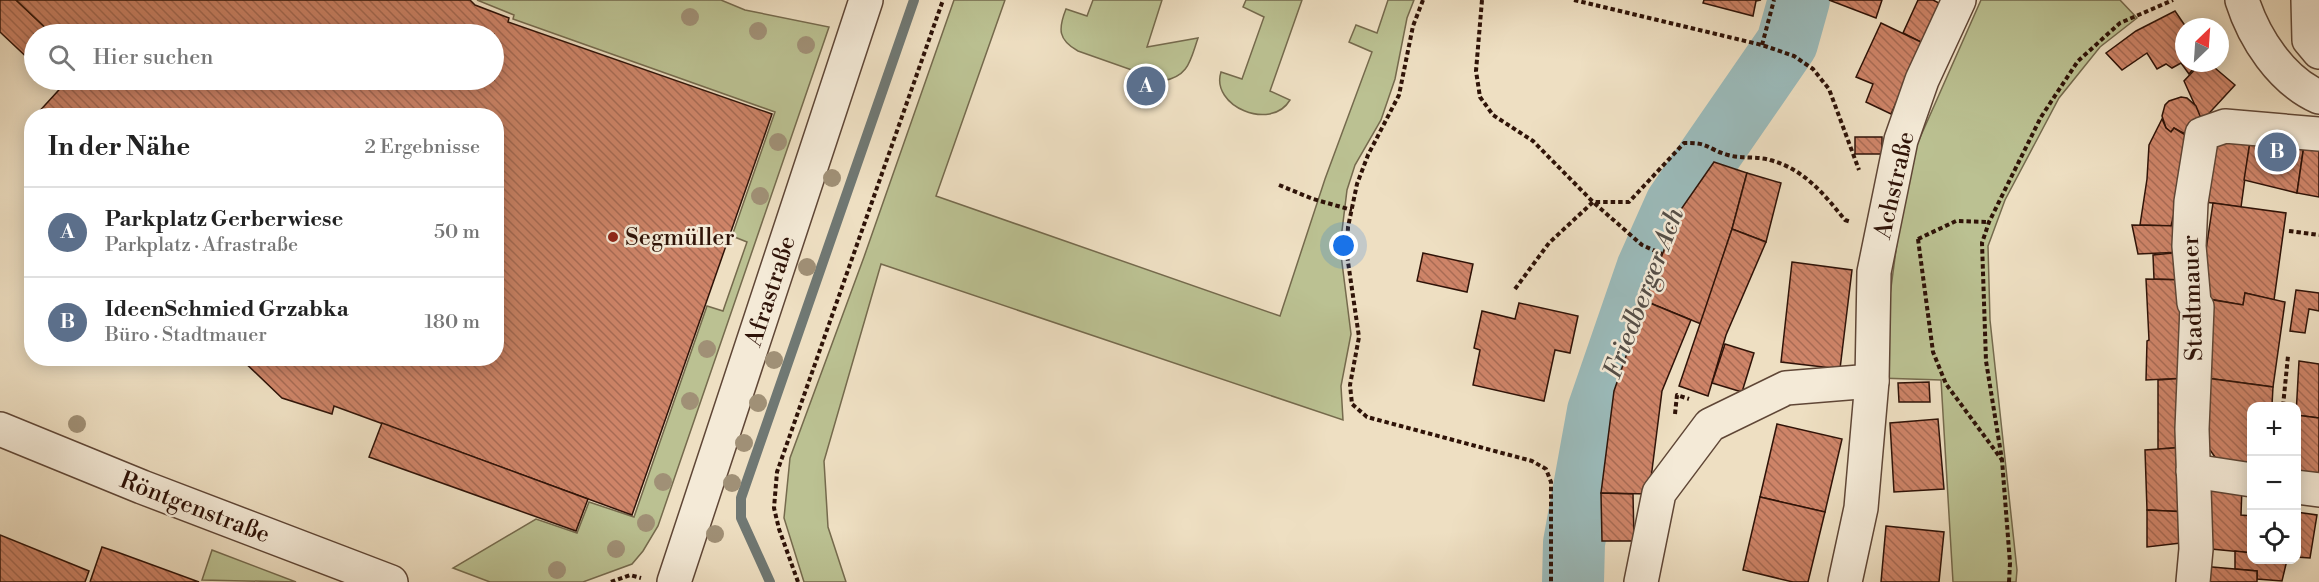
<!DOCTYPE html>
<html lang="de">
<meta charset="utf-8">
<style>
body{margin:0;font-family:"Libre Bodoni",serif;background:#f6f6f6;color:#222}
.controls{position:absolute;right:18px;bottom:18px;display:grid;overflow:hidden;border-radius:12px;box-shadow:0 3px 15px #0003}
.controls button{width:54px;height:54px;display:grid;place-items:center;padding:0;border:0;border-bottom:2px solid #e0e0e0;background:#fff;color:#222;font:30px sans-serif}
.compass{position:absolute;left:2175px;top:18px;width:54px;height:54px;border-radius:50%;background:#fff;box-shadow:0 3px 15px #0003;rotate:25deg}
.you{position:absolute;left:1344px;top:246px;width:21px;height:21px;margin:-15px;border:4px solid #fff;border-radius:50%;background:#1a73e8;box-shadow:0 0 0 9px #1a73e833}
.badge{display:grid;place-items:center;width:39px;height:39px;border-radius:50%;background:#0b8043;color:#fff;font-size:20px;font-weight:700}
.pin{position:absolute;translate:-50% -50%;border:3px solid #fff;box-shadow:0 2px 6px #0006}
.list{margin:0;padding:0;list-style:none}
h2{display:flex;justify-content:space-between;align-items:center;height:78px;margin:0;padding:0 24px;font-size:26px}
h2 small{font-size:20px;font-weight:400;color:#767676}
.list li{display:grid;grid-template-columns:39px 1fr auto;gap:18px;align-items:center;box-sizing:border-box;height:90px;padding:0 24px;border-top:2px solid #e0e0e0}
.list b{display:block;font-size:22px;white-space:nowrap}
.list p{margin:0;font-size:20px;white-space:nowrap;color:#767676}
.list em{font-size:20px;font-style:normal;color:#767676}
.icon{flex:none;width:33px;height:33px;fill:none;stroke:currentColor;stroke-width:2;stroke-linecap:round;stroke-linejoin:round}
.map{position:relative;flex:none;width:2319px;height:582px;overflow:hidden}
.search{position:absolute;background:#fff;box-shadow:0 3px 15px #0003;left:24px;top:24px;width:480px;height:66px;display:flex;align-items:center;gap:15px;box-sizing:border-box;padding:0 21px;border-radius:33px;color:#767676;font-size:22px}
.panel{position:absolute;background:#fff;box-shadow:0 3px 15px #0003;left:24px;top:108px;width:480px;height:258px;border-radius:24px}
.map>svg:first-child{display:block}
</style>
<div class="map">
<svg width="2319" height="582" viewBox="0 0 2319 582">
<defs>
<pattern id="building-back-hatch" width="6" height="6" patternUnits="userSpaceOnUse" patternTransform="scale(1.5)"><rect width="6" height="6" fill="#ce8468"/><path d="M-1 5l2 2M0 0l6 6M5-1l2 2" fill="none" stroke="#a86b54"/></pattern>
</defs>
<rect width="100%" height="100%" fill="#eedfc2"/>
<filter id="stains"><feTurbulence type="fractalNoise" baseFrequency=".00333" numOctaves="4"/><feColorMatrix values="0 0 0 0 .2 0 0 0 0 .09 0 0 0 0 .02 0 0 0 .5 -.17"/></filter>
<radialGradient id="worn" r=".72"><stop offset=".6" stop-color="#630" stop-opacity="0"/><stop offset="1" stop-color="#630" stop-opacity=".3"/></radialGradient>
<g fill="#bbc192" stroke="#756a4d" stroke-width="1.5">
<path d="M477 0H721L745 10 829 27 658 526 643 551 632 564 583 582H490L453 568 536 519 577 533 589 502 634 517 707 306 723 311 747 242 732 236 775 112 513 19 514 15Z"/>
<path d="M954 0H1005L936 196 1280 316 1325 179 1372 52 1349 42 1356 25 1377 33 1388 0H1414L1407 18 1395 79 1381 120 1355 165 1347 190 1340 247 1351 334 1341 386 1343 420 881 264 824 461 828 527 846 582H804L784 518 790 458 864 257Z"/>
<path d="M1093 0H1162L1147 47 1198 38C1190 61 1189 76 1163 81L1078 51C1058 40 1058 29 1066 9L1087 16Z"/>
<path d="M1246 0H1302L1270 91 1290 100C1271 132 1210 106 1221 72L1242 79 1264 17 1243 7Z"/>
<path d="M1981 0H2120L2137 18 2100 47 2059 98 2005 200 1988 246 1990 320 2017 570 2016 582H1953L1941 380 1879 378 1907 167Z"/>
<path d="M212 550 296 582 202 580Z"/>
</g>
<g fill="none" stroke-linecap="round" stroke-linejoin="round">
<path stroke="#707873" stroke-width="10" d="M770 582 741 518V498L914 0"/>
<path stroke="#9bbbbb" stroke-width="62" d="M1573 582 1574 543 1598 411 1647 269 1676 204 1787 43 1799 0"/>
</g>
<g fill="url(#building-back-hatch)" stroke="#2f1308" stroke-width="1.5">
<path d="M0 0H16L52 34H34V64L0 32Z"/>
<path d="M16 0H470L475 5 509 18 508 22 772 114 632 515 334 406 332 414 282 398 240 358H496V116H35L68 80H494V34H52Z"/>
<path d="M1704 0H1761L1756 1 1753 16 1703 3Z"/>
<path d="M1829 0H1882L1876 18Z"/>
<path d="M1918 0H1933L1941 4 1923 43 1903 33Z"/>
<path d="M2175 11 2186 27H2184V63H2198L2189 74 2181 63 2172 68 2166 64 2157 69 2147 53 2122 70 2106 53 2136 31Z"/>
<path d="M1881 23 1923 43 1891 114 1866 102 1873 84 1856 77Z"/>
<path d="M2201 63H2209L2235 85 2202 121 2184 81Z"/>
<path d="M2181 97 2187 98 2196 106 2202 121 2187 135 2174 128 2171 132 2166 128 2162 116 2165 105 2169 101Z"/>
<path d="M2162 119 2166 128 2171 132 2174 128 2192 139 2171 226 2140 225 2147 179 2149 145Z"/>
<path d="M2209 135 2250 142 2241 207 2198 201Z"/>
<rect x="1855" y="137" width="27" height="17"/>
<path d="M2250 142 2304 145 2297 193 2244 180Z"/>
<path d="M2304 145 2319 147V197L2297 193Z"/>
<path d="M1714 162 1747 173 1732 229 1701 324 1645 301 1677 215Z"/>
<path d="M1747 173 1781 183 1766 242 1732 229Z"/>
<path d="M2213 203 2286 213 2274 300 2245 293 2243 305 2199 297Z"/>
<path d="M2132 225 2183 226V252L2138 254Z"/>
<path d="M1732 229 1766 242 1726 335 1708 396 1679 386Z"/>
<path d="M2183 252 2185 280 2154 279 2153 255Z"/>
<path d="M1423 253 1473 264 1467 292 1417 281Z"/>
<path d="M1792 262 1852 270 1840 369 1781 362Z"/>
<path d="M2146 279 2185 280 2187 378 2146 380 2147 341 2149 340Z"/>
<path d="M2296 290 2319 293V311L2309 309 2305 333 2290 331Z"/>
<path d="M2245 293 2285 302 2273 387 2199 377 2213 300 2243 305Z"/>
<path d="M1645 301 1691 320 1662 391 1649 494 1601 493 1614 391Z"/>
<path d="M1519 303 1578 316 1570 353 1555 350 1544 401 1473 385 1480 350 1474 348 1482 311 1515 319Z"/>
<path d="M1725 344 1754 353 1742 392 1712 383Z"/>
<path d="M2299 361 2319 364V418L2296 415Z"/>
<path d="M2187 378 2188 447 2158 449V380Z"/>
<path d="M2206 378 2273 387 2272 405 2286 406H2252V471L2223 468 2197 432Z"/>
<path d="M1929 382 1930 402H1899L1898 383Z"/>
<path d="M2296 415 2319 418V479L2296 476Z"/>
<path d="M1938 419 1944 489 1894 492 1890 423Z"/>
<path d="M382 423 588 499 576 531 369 457Z"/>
<path d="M1777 424 1842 439 1825 512 1760 497Z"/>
<path d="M2188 447 2189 512 2147 510 2145 450Z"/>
<path d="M2207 482 2242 487 2241 515 2252 516V553L2201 548Z"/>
<path d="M1601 493 1633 494 1634 541H1602Z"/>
<path d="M1760 497 1825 512 1808 582H1793L1743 570Z"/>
<path d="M2147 510 2189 512V542L2147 547Z"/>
<path d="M2296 512 2317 515 2310 558 2296 557Z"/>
<path d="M1886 526 1944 532 1939 582H1881Z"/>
<path d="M0 535 89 571 85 582H0Z"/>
<path d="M102 547 117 552 199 582H90Z"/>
<path d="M2235 551 2252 553V560H2287L2282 581 2257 579V571L2235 569Z"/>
<path d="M2201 566 2257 571V582H2199Z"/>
</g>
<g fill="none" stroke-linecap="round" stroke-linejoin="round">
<g stroke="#5f4636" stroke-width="36">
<g id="minor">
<path d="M2242 0C2254 38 2281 80 2319 97"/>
<path d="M2308 0 2309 40 2319 52"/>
<path d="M0 429 142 487 391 582"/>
<path d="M2193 471 2252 480"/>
<path d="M2296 487 2319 490"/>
<path d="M674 582 866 0"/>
<path d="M1641 582 1659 493 1710 425 1786 388 1872 381"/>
<path d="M1845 582 1861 508 1872 381 1874 272 1901 140 1922 80 1959 0"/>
<path d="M2193 582 2196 549 2192 429 2197 307 2194 303 2189 246 2191 202 2202 134 2225 126 2319 134"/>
</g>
</g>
<g stroke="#2f1308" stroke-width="4" stroke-dasharray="4.5 3" stroke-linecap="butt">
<path d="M1423 0 1413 26 1399 95 1368 155 1357 184 1348 227 1347 255 1359 337 1350 385 1352 404 1367 417 1532 461 1546 469 1551 482V582"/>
<path d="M1482 0 1476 71 1480 97 1493 115 1533 141 1593 202 1642 245 1662 254"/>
<path d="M1574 0 1762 45 1794 56 1813 69 1829 89 1859 170"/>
<path d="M1762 45 1774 0"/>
<path d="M1279 185 1313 199 1352 210"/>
<path d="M2289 231 2319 235"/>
<path d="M1918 239 1933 352 1946 384 2002 460"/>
<path d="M1918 239 1956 221 1989 222"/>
<path d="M1515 289 1549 243 1593 202H1629L1684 143C1709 142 1707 149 1728 155 1741 159 1757 156 1770 160 1804 169 1824 194 1845 220L1851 222"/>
<path d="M2283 406 2288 356"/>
<path d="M1675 414 1677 395 1689 399"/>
<path d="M611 582 630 575 641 578"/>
<path d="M798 582 779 529 774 508 777 472 943 0"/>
<path d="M2009 582 2010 563 2002 460 1986 361 1982 243 1989 222 2041 117 2078 61 2120 23 2173 0"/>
</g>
<use href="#minor" stroke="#f4ead7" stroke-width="33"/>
</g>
<g fill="#a09076">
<circle cx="690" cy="17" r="9"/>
<circle cx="758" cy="31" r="9"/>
<circle cx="806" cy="45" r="9"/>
<circle cx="778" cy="142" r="9"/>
<circle cx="832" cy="178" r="9"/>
<circle cx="760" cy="196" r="9"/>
<circle cx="807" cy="267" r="9"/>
<circle cx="707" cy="349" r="9"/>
<circle cx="774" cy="360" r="9"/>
<circle cx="690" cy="401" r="9"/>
<circle cx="758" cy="403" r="9"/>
<circle cx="77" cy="424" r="9"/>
<circle cx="744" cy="443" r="9"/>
<circle cx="663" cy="482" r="9"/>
<circle cx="732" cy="483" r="9"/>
<circle cx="646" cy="523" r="9"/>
<circle cx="715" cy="534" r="9"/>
<circle cx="616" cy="549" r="9"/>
<circle cx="557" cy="570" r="9"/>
</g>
<circle fill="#8f2418" stroke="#f4ead7" stroke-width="2" cx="613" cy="237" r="6"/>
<g text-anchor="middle" stroke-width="5" stroke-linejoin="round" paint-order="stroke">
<g font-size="24" fill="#2f1308" stroke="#f4ead7">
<text transform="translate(1894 185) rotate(-77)" y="8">Achstraße</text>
<text transform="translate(770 291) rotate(-72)" y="8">Afrastraße</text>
<text transform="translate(2192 298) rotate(-92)" y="8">Stadtmauer</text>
<text transform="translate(195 507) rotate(21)" y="8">Röntgenstraße</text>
</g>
<g font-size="24" fill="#2f1308" stroke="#f4ead7" text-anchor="start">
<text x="625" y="245">Segmüller</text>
</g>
<g font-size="26" font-style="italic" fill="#554e47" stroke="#f4ead7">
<text transform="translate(1643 293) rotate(-69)" y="9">Friedberger Ach</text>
</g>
</g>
<rect width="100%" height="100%" filter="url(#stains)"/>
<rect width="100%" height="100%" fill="url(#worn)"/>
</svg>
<div class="controls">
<button>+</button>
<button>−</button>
<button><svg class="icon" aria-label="locate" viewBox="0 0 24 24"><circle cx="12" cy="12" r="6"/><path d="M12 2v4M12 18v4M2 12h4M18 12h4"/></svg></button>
</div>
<svg class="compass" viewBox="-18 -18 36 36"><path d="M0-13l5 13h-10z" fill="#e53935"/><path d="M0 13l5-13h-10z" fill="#767676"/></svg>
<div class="you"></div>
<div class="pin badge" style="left:1146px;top:86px;background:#5c6f8a">A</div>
<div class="pin badge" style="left:2277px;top:152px;background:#5c6f8a">B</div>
<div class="search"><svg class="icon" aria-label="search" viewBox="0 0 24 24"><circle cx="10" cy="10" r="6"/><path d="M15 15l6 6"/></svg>Hier suchen</div>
<section class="panel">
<h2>In der Nähe<small>2 Ergebnisse</small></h2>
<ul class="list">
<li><span class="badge" style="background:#5c6f8a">A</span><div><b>Parkplatz Gerberwiese</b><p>Parkplatz · Afrastraße</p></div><em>50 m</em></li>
<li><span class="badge" style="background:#5c6f8a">B</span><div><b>IdeenSchmied Grzabka</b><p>Büro · Stadtmauer</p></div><em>180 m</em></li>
</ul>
</section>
</div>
